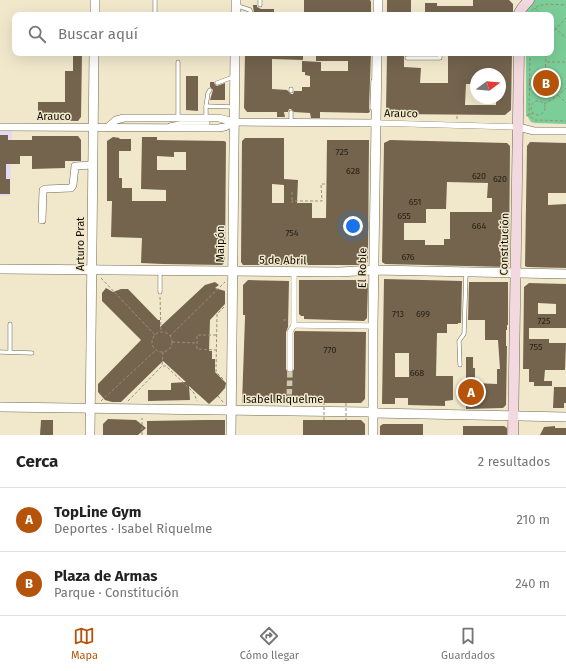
<!DOCTYPE html>
<html lang="es">
<meta charset="utf-8">
<style>
body{margin:0;font-family:"Fira Sans",sans-serif;background:#f6f6f6;color:#222}
.compass{position:absolute;left:470px;top:68px;width:36px;height:36px;border-radius:50%;background:#fff;box-shadow:0 4px 16px #0002;rotate:74deg}
.you{position:absolute;left:353px;top:226px;width:14px;height:14px;margin:-10px;border:3px solid #fff;border-radius:50%;background:#1a73e8;box-shadow:0 0 0 6px #1a73e833}
.badge{display:grid;place-items:center;width:26px;height:26px;border-radius:50%;background:#b45309;color:#fff;font-size:13px;font-weight:700}
.pin{position:absolute;translate:-50% -50%;border:2px solid #fff;box-shadow:0 1px 4px #0006}
.list{margin:0;padding:0;list-style:none}
h2{display:flex;justify-content:space-between;align-items:center;height:52px;margin:0;padding:0 16px;font-size:17px}
h2 small{font-size:13px;font-weight:400;color:#767676}
.list li{display:grid;grid-template-columns:26px 1fr auto;gap:12px;align-items:center;box-sizing:border-box;height:64px;padding:0 16px;border-top:1px solid #e0e0e0}
.list b{display:block;font-size:15px;white-space:nowrap}
.list p{margin:0;font-size:13px;white-space:nowrap;color:#767676}
.list em{font-size:13px;font-style:normal;color:#767676}
.icon{flex:none;width:22px;height:22px;fill:none;stroke:currentColor;stroke-width:2;stroke-linecap:round;stroke-linejoin:round}
.map{position:relative;flex:none;width:566px;height:435px;overflow:hidden}
.search{position:absolute;background:#fff;box-shadow:0 4px 16px #0002;left:12px;right:12px;top:12px;height:44px;display:flex;align-items:center;gap:10px;box-sizing:border-box;padding:0 14px;border-radius:8px;color:#767676;font-size:15px}
.sheet{height:180px;background:#fff}
nav{display:flex;justify-content:space-around;align-items:center;box-sizing:border-box;height:56px;border-top:1px solid #e0e0e0;background:#fff;font-size:11px;color:#767676}
nav a{display:grid;justify-items:center;gap:2px}
nav .on{color:#b45309}
.map>svg:first-child{display:block}
</style>
<div class="map">
<svg width="566" height="435" viewBox="0 0 566 435">
<rect width="100%" height="100%" fill="#f1e8cc"/>
<path fill="#e3daef" d="M0 131H12L10 196H0Z"/>
<path fill="#7bce98" d="M534 0H566V124L535 123 531 122 526 114V53H551V15H525L529 5Z"/>
<g fill="#74644e" fill-rule="evenodd">
<path d="M304 0H370L371 2V15H304Z"/>
<rect x="387" y="0" width="24" height="15"/>
<path d="M473 0H509L513 4V15H425V3H437V6H473Z"/>
<path d="M253 5H257V7L261 9H274V15H254Z"/>
<path d="M73 53H82L81 117 78 121 38 120V102H65V71H73Z"/>
<path d="M245 53H255V55H266V53H303V60L272 59V89L287 90 291 94H293L294 91H302V87H310V76L305 75V72H302V61L321 62V71H348V61H316V53H371L369 108 370 112 368 113 320 112V118H311L310 113 294 112 291 109H289L288 112H284L285 117H277V112H247L244 108Z"/>
<path d="M448 53H512L511 110 505 115 390 114 386 111 387 54H404V67L421 68 420 83H448ZM476 74H500V98H496V105H465L466 84H476Z"/>
<path d="M186 76H198V111L186 110Z"/>
<path d="M210 82H214L215 85 217 86 225 83V100H210L213 90 210 87Z"/>
<path d="M0 135H8V140H32V136H78L81 140V161H65V168L32 169V156H20V164H6V179H10V194H0Z"/>
<path d="M113 137 120 138 119 139H131V151H119V178H122V188H132V201H166V190L141 189 142 137H157V140L224 141 226 142 225 262 222 265 163 264 141 263 142 238 111 237 112 201H107V141ZM174 152H186V170H157V156L174 157Z"/>
<path d="M245 138H284V179L298 180 297 203H312V218H326L327 140H369L368 262 365 264 357 265H243L241 262 242 141ZM272 184 284 185V203H272Z"/>
<path d="M390 140 507 143 510 146 509 265 507 267 385 264 382 262 384 143ZM447 182 488 183 487 198H492V212H450V239H444V245H425V240H404V223H426V209H446Z"/>
<path d="M530 142 566 143V193H548V205L566 204V268L527 267 525 266 527 146Z"/>
<path d="M384 279 462 281 461 323H458V324H447V333H437L436 376H453V400L445 401V406L408 405V398H395V404H382ZM395 353H409V377H395Z"/>
<path d="M248 280 289 281 288 327 286 332V369L288 373 292 372 294 369V333L295 331 366 332 365 399 361 403H242L245 318V315H243V285Z"/>
<path d="M299 280H364L368 284 367 318 364 321 304 319V316H301L299 314Z"/>
<path d="M215 282 219 285 215 288 225 291V304L210 320 209 351H212V359H215V372L226 383 225 388 218 396 209 404 189 386 190 400 148 401V390H171V383L186 382 163 361 121 402H112L105 400 98 392V384L141 340 102 301V293L106 288 113 292 121 289H128L158 320H160V327L205 285Z"/>
<path d="M469 282H508V325H507V330H506V346H507L506 405 503 408 466 409V357H473V368H475V383L497 384V369H500L498 340H485V320H468Z"/>
<path d="M529 283 566 284V328H529V339H549V343H566L565 370H545L544 381H552V386H534V382H529V369H523L524 287ZM538 303 556 304V314H538Z"/>
<path d="M554 387H566V403H564V408H553Z"/>
<path d="M108 419 136 420 146 428 138 435H103V424Z"/>
<path d="M41 420H53V435H40Z"/>
<path d="M204 420H225V435H147V421Z"/>
<path d="M303 420H361L365 424V435H303Z"/>
<path d="M383 424H423V435H380V426Z"/>
<path d="M463 426H504L507 428V435H463Z"/>
<path d="M555 426V428H566V435H540L544 427Z"/>
</g>
<g fill="none" stroke-linecap="round" stroke-linejoin="round">
<path stroke="#cfc7ae" stroke-width="5.5" stroke-dasharray="5.5 3" stroke-linecap="butt" d="M289 403 290 369"/>
<g stroke="#6f684f" stroke-width="4.5">
<g id="service">
<path d="M260 0V5"/>
<path d="M238 6 250 10 251 14"/>
<path d="M155 15V0"/>
<path d="M407 58H440V53"/>
<path d="M217 83 233 77"/>
<path d="M291 89V91"/>
<path d="M206 106 208 93 210 90"/>
<path d="M372 108 373 81"/>
<path d="M291 112V123"/>
<path d="M178 118V62"/>
<path d="M206 118V106L233 107"/>
<path d="M170 125 181 123H208"/>
<path d="M160 272V292"/>
<path d="M0 352 32 353"/>
<path d="M10 352V324"/>
<path d="M460 365 459 341 464 334 466 273"/>
</g>
</g>
<g stroke="#6f684f" stroke-width="6">
<g id="pedestrian">
<path d="M376 123 518 127"/>
<path d="M294 272V325L373 326"/>
<path d="M290 369V332L294 325"/>
</g>
</g>
<g stroke="#6f684f" stroke-width="8">
<g id="minor">
<path d="M0 127 218 128 225 127 234 122"/>
<path d="M108 127 116 120 124 118H219L234 122 376 123"/>
<path d="M518 127 534 131H566"/>
<path d="M42 220 43 190 45 189 71 188 73 185 75 166 93 165"/>
</g>
</g>
<g stroke="#6f684f" stroke-width="10">
<g id="tertiary">
<path d="M95 15V0"/>
<path d="M236 15V0"/>
<path d="M378 15V0"/>
<path d="M0 269 339 272 374 270 566 274"/>
<path d="M0 407 369 412 373 413 566 417"/>
<path d="M90 435 94 53"/>
<path d="M231 435 235 53"/>
<path d="M373 435V326L377 53"/>
</g>
</g>
<g stroke="#6f684f" stroke-width="11">
<g id="secondary">
<path d="M519 13 522 8 529 0"/>
<path d="M513 435 519 53"/>
</g>
</g>
<g stroke="#968f7b" stroke-width="1" stroke-dasharray="3 2" stroke-linecap="butt">
<path d="M535 8 542 15"/>
<path d="M530 15C535 0 554 5 566 5"/>
<path d="M551 24 566 38"/>
<path d="M551 34 566 18"/>
<path d="M530 53 529 116 535 120 566 121"/>
<path d="M547 62H566"/>
<path d="M529 82H545L566 103"/>
<path d="M545 82 546 53"/>
<circle cx="538" cy="108" r="7"/>
<path d="M544 104 559 95 566 88"/>
<path d="M526 116 534 113"/>
<path d="M457 119V114"/>
<path d="M292 200V190"/>
<path d="M292 203V201H322L321 184H326"/>
<path d="M101 278 155 335"/>
<path d="M160 297 161 332"/>
<path d="M224 307 217 314 216 372 224 380"/>
<path d="M283 320H287"/>
<circle cx="162" cy="342" r="10"/>
<path d="M216 335H197V349L216 350"/>
<path d="M170 336 225 282"/>
<path d="M172 342 197 343"/>
<path d="M163 366H166L194 393 197 401"/>
<path d="M218 396 223 402"/>
<path d="M101 401 156 350"/>
<path d="M128 401 162 366 163 351"/>
<path d="M142 435V418"/>
</g>
<use href="#service" stroke="#fff" stroke-width="3.5"/>
<use href="#pedestrian" stroke="#fff" stroke-width="5.5"/>
<use href="#minor" stroke="#fff" stroke-width="7"/>
<use href="#tertiary" stroke="#fff" stroke-width="9"/>
<use href="#secondary" stroke="#f1d9df" stroke-width="10"/>
<g stroke="#968f7b" stroke-width="1" stroke-dasharray="3 2" stroke-linecap="butt">
<path d="M346 403V420"/>
<path d="M324 420V403"/>
</g>
</g>
<g text-anchor="middle" stroke-width="3" stroke-linejoin="round" paint-order="stroke">
<g font-size="9" fill="#282216">
<text x="342" y="155">725</text>
<text x="353" y="174">628</text>
<text x="479" y="179">620</text>
<text x="500" y="182">620</text>
<text x="415" y="205">651</text>
<text x="404" y="219">655</text>
<text x="479" y="229">664</text>
<text x="292" y="236">754</text>
<text x="408" y="260">676</text>
<text x="398" y="317">713</text>
<text x="423" y="317">699</text>
<text x="544" y="324">725</text>
<text x="536" y="350">755</text>
<text x="330" y="353">770</text>
<text x="417" y="376">668</text>
</g>
<g font-size="11" fill="#0f0c04" stroke="#f1e8cc">
<text transform="translate(401 113) rotate(1)" y="4">Arauco</text>
<text x="54" y="120">Arauco</text>
<text transform="translate(80 244) rotate(-90)" y="4">Arturo Prat</text>
<text transform="translate(220 244) rotate(-90)" y="4">Maipón</text>
<text transform="translate(504 244) rotate(-89)" y="4">Constitución</text>
<text transform="translate(283 260) rotate(1)" y="4">5 de Abril</text>
<text transform="translate(362 268) rotate(-89)" y="4">El Roble</text>
<text x="283" y="403">Isabel Riquelme</text>
</g>
</g>
</svg>
<svg class="compass" viewBox="-18 -18 36 36"><path d="M0-13l5 13h-10z" fill="#e53935"/><path d="M0 13l5-13h-10z" fill="#767676"/></svg>
<div class="you"></div>
<div class="pin badge" style="left:471px;top:392px">A</div>
<div class="pin badge" style="left:546px;top:83px">B</div>
<div class="search"><svg class="icon" aria-label="search" viewBox="0 0 24 24"><circle cx="10" cy="10" r="6"/><path d="M15 15l6 6"/></svg>Buscar aquí</div>
</div>
<section class="sheet">
<h2>Cerca<small>2 resultados</small></h2>
<ul class="list">
<li><span class="badge">A</span><div><b>TopLine Gym</b><p>Deportes · Isabel Riquelme</p></div><em>210 m</em></li>
<li><span class="badge">B</span><div><b>Plaza de Armas</b><p>Parque · Constitución</p></div><em>240 m</em></li>
</ul>
</section>
<nav>
<a class="on"><svg class="icon" aria-label="map" viewBox="0 0 24 24"><path d="M3 6l6-2 6 2 6-2v14l-6 2-6-2-6 2zM9 4v14M15 6v14"/></svg>Mapa</a>
<a><svg class="icon" aria-label="directions" viewBox="0 0 24 24"><path d="M12 3l9 9-9 9-9-9zM9 14v-3h6M13 9l2 2-2 2"/></svg>Cómo llegar</a>
<a><svg class="icon" aria-label="saved" viewBox="0 0 24 24"><path d="M7 4h10v16l-5-4-5 4z"/></svg>Guardados</a>
</nav>
